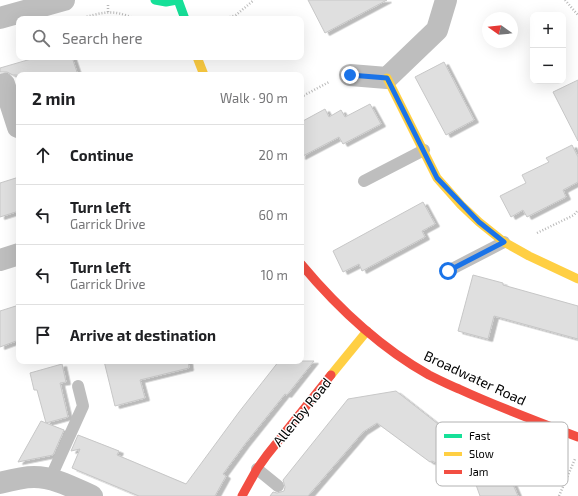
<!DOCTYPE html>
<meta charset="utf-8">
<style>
body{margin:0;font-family:"Exo 2",sans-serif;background:#f2f2f2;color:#202124}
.controls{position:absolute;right:12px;top:12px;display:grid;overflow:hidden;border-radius:8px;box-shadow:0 4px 16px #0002}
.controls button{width:36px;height:36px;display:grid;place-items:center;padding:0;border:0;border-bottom:1px solid #e0e0e0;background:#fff;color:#202124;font:20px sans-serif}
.compass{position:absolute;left:482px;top:12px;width:36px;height:36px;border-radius:50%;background:#fff;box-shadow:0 4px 16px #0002;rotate:285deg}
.stop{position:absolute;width:12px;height:12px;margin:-9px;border:3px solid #1a73e8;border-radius:50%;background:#fff}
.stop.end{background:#1a73e8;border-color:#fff;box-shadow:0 1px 4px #0008}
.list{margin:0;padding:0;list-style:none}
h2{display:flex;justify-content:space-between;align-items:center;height:52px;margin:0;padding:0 16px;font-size:17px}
h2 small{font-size:13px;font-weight:400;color:#757577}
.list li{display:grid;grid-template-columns:26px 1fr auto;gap:12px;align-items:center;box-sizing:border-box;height:60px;padding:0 16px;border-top:1px solid #e0e0e0}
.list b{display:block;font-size:15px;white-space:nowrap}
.list p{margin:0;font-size:13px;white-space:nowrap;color:#757577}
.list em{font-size:13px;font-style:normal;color:#757577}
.icon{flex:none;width:22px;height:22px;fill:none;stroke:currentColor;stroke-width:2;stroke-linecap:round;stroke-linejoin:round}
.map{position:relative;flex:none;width:578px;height:496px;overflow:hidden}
.search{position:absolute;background:#fff;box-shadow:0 4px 16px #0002;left:16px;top:16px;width:288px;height:44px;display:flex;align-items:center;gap:10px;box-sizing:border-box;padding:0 14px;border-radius:8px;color:#757577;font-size:15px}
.panel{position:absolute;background:#fff;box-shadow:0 4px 16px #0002;left:16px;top:72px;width:288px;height:292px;border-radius:8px}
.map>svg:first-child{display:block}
</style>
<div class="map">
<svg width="578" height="496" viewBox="0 0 578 496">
<defs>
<filter id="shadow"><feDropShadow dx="4.5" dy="2.5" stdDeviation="0" flood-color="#0004"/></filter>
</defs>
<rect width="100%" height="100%" fill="#fff"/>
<g fill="#dfdfdf" stroke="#c7c7c7" filter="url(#shadow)">
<path d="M308 0H387L325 33Z"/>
<path d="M38 57H72L78 75H13L7 72H0V68Z"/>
<path d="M444 62 474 120 446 135 415 77Z"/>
<path d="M578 80V141L553 92Z"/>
<path d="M370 104 381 124 343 144 339 137 301 157V122L325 109 329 117 341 110 345 117Z"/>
<path d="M572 145 578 157V182L563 190 566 197 527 217 523 210 511 217 500 196 526 183 522 175 549 162 546 158Z"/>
<path d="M19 177V211L0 217V183Z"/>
<path d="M423 202 435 224 422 231 425 237 362 271 359 264 343 272 333 251Z"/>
<path d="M473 275 503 283V285L578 306V339L494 316 488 339 458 331Z"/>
<path d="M19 305V340L0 347V311Z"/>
<path d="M104 361H188L189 368 140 380 145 398 115 406Z"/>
<path d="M279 361H314L287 395 285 394 245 444 223 474 226 476 215 496H139L72 468 80 449 71 451 78 435 119 451 117 455 186 484 239 412Z"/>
<path d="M62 364 66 382 60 383 68 417 46 423 37 390H34L30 373Z"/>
<path d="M396 391 461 442 464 435 501 457 518 496H480L475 482 432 461 430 462 377 423 363 432 308 496H270L273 492 277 493 284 491 285 487 283 480 348 399Z"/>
<path d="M41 421 64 430 53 455 18 462Z"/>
</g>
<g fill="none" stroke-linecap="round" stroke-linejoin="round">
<g stroke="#b9b9b9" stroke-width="2.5" stroke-dasharray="1 2" stroke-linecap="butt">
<path d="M565 0 578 15"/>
<path d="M108 12V5"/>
<path d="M78 19C101 13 112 8 135 19"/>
<path d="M224 19 236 15 254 0"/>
<path d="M301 97 329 82"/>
<path d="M537 233 574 215 578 210"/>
<path d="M559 496 575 459"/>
</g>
<g stroke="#bebebe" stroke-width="12">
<path d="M364 181 424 150"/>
<path d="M448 271 504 242"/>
<path d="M257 469 278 486"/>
<path d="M50 479 83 406 78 386"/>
</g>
<g stroke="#bebebe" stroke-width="22">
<path d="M0 18 64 0"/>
<path d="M350 75 387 78 437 30 446 0"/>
<path d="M4 84 18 127 19 126"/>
<path d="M0 260 19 254"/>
<path d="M0 483C11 480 22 477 34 477 54 477 74 488 92 496"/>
</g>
<g stroke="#16e098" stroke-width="9">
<path d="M155 0 166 2 177 0"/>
<path d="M178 0 185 19"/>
</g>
<g stroke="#ffcf43" stroke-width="9">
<path d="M197 57 204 75"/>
<path d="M387 78 437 178 461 205 479 222 504 242 529 256 578 279"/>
<path d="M331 375 367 331"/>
</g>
<g stroke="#f24e42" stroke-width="9">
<path d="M301 264C337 307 379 347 429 375 439 380 449 385 459 389 498 407 538 422 578 437"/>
<path d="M242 496 257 469 267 455 331 375"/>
</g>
</g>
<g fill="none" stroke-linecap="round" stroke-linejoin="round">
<path stroke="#1a73e8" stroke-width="5" d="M350 75 387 78 437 178 479 222 504 242 448 271"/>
</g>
<g text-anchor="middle" stroke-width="3" stroke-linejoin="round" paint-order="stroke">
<g font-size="14" fill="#000" stroke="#fff">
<text transform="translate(475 378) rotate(25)" y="5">Broadwater Road</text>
<text transform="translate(302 412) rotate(-51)" y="5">Allenby Road</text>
</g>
</g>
<rect x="436" y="422" width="132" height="64" rx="6" fill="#fff" stroke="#b2b2b2" stroke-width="1"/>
<rect x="444" y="434" width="18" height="4" fill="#16e098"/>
<rect x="444" y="452" width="18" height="4" fill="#ffcf43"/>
<rect x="444" y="470" width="18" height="4" fill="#f24e42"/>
<g font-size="11" fill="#000">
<text x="469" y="440">Fast</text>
<text x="469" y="458">Slow</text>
<text x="469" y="476">Jam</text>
</g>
</svg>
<div class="controls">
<button>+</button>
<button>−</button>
</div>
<svg class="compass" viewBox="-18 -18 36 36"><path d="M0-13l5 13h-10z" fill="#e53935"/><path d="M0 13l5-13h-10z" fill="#757577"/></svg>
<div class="stop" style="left:448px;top:271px"></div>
<div class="stop end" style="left:350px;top:75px"></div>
<div class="search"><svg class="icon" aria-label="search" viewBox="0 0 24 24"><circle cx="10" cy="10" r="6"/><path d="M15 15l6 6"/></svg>Search here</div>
<section class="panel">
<h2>2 min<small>Walk · 90 m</small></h2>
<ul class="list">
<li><svg class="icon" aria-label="ahead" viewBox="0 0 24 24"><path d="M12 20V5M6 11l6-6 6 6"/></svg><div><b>Continue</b></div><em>20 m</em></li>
<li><svg class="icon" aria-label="left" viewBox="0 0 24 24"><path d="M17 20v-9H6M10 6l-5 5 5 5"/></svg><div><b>Turn left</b><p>Garrick Drive</p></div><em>60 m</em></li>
<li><svg class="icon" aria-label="left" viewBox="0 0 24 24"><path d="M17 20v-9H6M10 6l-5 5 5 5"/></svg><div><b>Turn left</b><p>Garrick Drive</p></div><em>10 m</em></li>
<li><svg class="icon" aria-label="arrive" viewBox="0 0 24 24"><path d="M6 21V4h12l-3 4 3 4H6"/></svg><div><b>Arrive at destination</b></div></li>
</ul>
</section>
</div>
